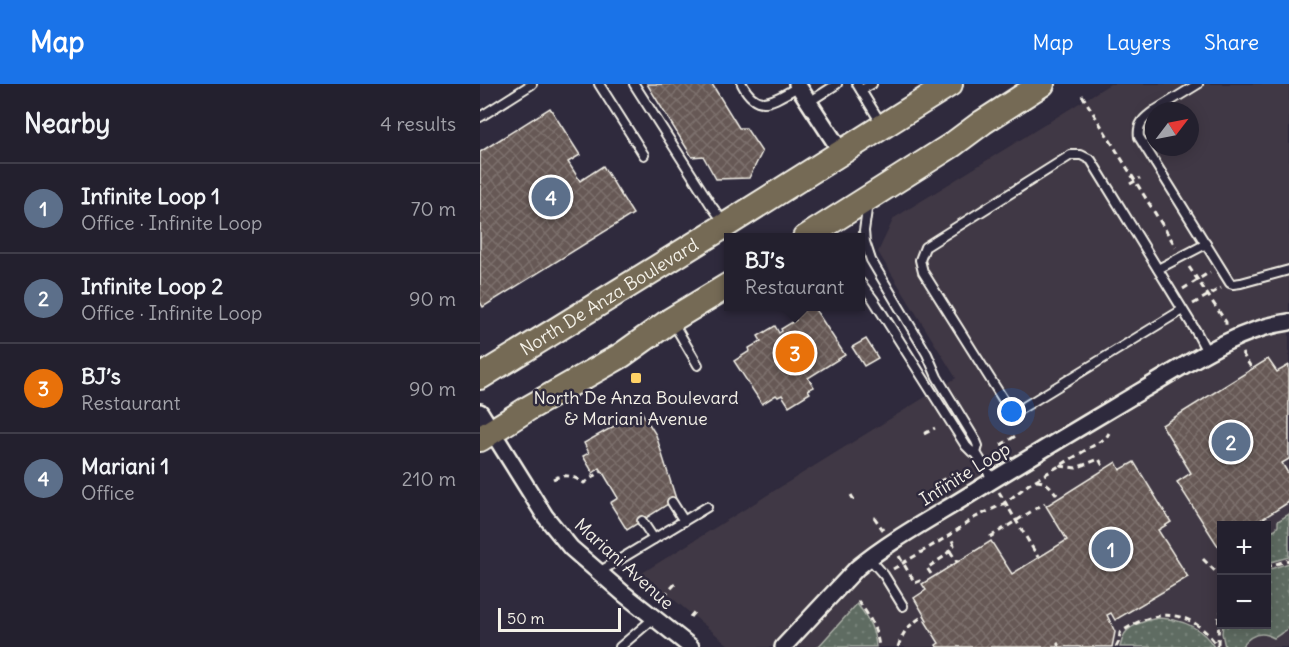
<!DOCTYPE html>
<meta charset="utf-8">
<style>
body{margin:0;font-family:Delius,sans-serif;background:#2b2836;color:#f1f3f6}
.controls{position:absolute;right:18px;bottom:18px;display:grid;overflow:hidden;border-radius:0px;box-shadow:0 3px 15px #0003}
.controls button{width:54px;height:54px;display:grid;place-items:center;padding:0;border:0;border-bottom:2px solid #403e4a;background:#23202e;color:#f1f3f6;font:30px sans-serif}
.compass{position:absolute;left:665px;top:18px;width:54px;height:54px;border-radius:50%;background:#23202e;box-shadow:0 3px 15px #0003;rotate:58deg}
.scale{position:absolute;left:18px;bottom:15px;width:123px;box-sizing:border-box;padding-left:6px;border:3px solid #f4f1e8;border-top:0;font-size:16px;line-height:21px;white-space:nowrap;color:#f4f1e8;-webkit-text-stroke:4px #2f2a3d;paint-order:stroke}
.you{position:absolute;left:532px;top:328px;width:21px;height:21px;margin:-15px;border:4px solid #fff;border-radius:50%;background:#1a73e8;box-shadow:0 0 0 9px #1a73e833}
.badge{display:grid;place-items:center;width:39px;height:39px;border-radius:50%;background:#1a73e8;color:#fff;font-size:20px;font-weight:700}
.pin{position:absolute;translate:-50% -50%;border:3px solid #fff;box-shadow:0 2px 6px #0006}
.popup{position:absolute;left:244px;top:149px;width:141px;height:78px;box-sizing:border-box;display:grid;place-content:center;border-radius:0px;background:#23202e;filter:drop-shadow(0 2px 4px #0005);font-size:20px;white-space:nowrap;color:#a3a3aa}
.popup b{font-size:22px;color:#f1f3f6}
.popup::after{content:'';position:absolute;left:50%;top:100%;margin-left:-12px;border:12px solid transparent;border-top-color:#23202e}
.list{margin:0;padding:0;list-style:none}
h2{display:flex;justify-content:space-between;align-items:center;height:78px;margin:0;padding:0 24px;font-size:26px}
h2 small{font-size:20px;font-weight:400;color:#a3a3aa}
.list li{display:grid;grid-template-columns:39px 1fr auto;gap:18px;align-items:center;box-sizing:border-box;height:90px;padding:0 24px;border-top:2px solid #403e4a}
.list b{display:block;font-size:22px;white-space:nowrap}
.list p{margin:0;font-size:20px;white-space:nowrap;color:#a3a3aa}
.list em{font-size:20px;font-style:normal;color:#a3a3aa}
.map{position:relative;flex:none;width:809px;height:563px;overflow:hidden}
header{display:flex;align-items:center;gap:36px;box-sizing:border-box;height:84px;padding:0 30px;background:#1a73e8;color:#fff}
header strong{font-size:28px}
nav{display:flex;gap:33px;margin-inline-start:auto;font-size:21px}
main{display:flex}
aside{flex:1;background:#23202e}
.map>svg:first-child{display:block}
</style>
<header>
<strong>Map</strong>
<nav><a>Map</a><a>Layers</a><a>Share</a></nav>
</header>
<main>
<aside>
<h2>Nearby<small>4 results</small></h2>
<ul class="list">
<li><span class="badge" style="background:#5c6f8a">1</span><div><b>Infinite Loop 1</b><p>Office · Infinite Loop</p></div><em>70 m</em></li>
<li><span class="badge" style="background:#5c6f8a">2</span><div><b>Infinite Loop 2</b><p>Office · Infinite Loop</p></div><em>90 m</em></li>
<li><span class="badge" style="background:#e8710a">3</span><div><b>BJ’s</b><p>Restaurant</p></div><em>90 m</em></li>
<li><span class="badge" style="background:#5c6f8a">4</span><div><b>Mariani 1</b><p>Office</p></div><em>210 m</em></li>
</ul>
</aside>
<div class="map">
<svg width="809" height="563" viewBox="0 0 809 563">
<defs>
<pattern id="grass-dots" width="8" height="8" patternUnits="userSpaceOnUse" patternTransform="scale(1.5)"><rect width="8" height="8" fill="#5e6c62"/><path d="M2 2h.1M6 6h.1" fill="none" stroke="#768178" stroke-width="1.8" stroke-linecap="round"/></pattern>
<pattern id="building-cross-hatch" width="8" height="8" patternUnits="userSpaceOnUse" patternTransform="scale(1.5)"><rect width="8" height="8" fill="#665854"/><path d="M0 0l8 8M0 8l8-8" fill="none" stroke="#7c706d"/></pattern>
</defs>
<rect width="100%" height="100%" fill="#2f2a3d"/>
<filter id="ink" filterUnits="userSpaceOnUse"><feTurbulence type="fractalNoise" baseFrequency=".0167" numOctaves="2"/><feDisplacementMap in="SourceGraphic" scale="12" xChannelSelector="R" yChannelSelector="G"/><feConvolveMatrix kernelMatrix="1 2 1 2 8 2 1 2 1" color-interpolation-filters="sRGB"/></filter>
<g filter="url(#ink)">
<path fill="#403844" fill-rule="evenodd" d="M630 0H809V563H251L162 489 476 294 398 168 414 134ZM674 27H710V63H674ZM742 442H786V540H742Z"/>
<g fill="url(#grass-dots)" stroke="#a9aea5" stroke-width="1.5">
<path d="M809 430V473L787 479V444C791 447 795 447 798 442V437Z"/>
<path d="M809 479V544L794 554C781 546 770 551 761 563H745L742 549 743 541 786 540 787 486Z"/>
<path d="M377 520C388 533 395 546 396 563H338Z"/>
<path d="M678 534C700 535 722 543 734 563H640C641 560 642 556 643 553 647 542 666 536 678 534Z"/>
</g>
<g fill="url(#building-cross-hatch)" stroke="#f4f1e8" stroke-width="1.5">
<path d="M167 0H232L259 44H266L282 68 269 94 236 95 223 72 212 73Z"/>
<path d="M70 24 100 71 88 78 100 97 123 82 153 130 3 223 0 218V68Z"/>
<path d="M329 222H338L335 225 365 271 328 294 334 303 328 306 330 309 309 322 302 311 298 313 296 311 282 320 254 277 270 267 269 264 281 257 278 252 295 242 299 249 302 247 301 245 316 236 313 232Z"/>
<path d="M386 255 398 274 384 282 372 263Z"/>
<path d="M788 275 797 288 809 281V375L802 379 809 391V418L771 442H742V460L738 462 697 398 711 389 682 341Z"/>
<path d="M161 327 176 351 196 415 147 446 130 419 138 414 122 387 120 384 113 389 103 372 109 369 104 359Z"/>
<path d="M636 378 640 386 654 378 691 438 678 446 708 493 635 536 631 529 627 531 635 548 632 563H580L578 559 577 560 578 563H457L456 561 459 559 445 537 447 536 434 514 446 506 442 500 511 457 532 490 587 456 566 422Z"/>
</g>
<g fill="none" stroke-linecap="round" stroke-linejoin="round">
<g stroke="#f4f1e8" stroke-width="12">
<g id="lane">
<path d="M119 0 164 71"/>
<path d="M154 0 231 121 245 140"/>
<path d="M262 0C278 31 295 15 318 3"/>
<path d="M377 0 401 39"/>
<path d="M381 6 392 0"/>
<path d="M329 18 357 0"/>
<path d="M674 27C664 34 657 40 659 53L750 199 753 200 761 199 809 186"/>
<path d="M674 27 718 0"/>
<path d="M0 33 52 0"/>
<path d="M388 119 384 147 385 158 391 176 447 270 457 293 496 357 498 362 496 369"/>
<path d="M678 185 726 160"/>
<path d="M381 199 393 215 486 362 492 368 496 369"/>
<path d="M702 226 539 326 526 320 443 188 440 176 445 163 591 71H601L611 76 717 249 727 268"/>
<path d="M192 237 218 281"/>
<path d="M496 369 513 396"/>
<path d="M192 418 204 437"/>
<path d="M162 437 174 455"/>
<path d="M389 474 404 491 423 522"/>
<path d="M119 488 227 423"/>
<path d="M140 563 174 534"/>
</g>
</g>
<g stroke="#f4f1e8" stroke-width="20">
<g id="street">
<path d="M317 0 362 69"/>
<path d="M0 328 65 432 91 464 144 510 211 563"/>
<path d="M303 563 377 484C412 455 454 433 492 409 548 374 604 341 661 307 706 281 756 245 809 238"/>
</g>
</g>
<g stroke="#f4f1e8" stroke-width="28">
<g id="primary">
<path d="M325 154 472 61 503 38 562 0"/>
<path id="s1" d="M0 293 246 141 470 0"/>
<path d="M0 355 49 324 142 271 191 236 249 201"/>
</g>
</g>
<g stroke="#f4f1e8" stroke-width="3" stroke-dasharray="6 4.5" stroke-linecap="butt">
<path d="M602 11 696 163"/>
<path d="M650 100 660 94"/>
<path d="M709 183 746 238V241"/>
<path d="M703 205 730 188"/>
<path d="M713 220 741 204"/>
<path d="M762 269 772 285"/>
<path d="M444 350 455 344"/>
<path d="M521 361 537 351"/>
<path d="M580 382 596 384 619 375 623 382"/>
<path d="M73 395C85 389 93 392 104 399L122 387"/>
<path d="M460 397 475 390 483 389"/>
<path d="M556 397C567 397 571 403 577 411"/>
<path d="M519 408 558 473"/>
<path d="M371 411 374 416"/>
<path d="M394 433 403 446"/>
<path d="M510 453 565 419"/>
<path d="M470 467 477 478"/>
<path d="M419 472 435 499 442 496"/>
<path d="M723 475 742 494"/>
<path d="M786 483 809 476"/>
<path d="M413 485 470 451 494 434 525 419 549 400 626 354 629 349"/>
<path d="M451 490 447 484 465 472 474 461 470 451"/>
<path d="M184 512 195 500"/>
<path d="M378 517C389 531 397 545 399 563"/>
<path d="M210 533 215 527"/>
<path d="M738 560 739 531 742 527"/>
<path d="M418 563C424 545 429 541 445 531"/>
<path d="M636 563 639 557 640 549C676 523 712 524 738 563"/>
</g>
<use href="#lane" stroke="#2f2a3d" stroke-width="8"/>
<use href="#street" stroke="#2f2a3d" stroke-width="15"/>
<use href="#primary" stroke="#756a55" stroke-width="24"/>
</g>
</g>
<rect fill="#ffd166" stroke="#2f2a3d" stroke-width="2" x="150" y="288" width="12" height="12" rx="3"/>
<g text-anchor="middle" stroke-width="5" stroke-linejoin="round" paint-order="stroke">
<g font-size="18" fill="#f4f1e8" stroke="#2f2a3d">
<text dy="6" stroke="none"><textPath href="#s1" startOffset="152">North De Anza Boulevard</textPath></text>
<text transform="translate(485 390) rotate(-32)" y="6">Infinite Loop</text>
<text transform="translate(144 480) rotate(42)" y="6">Mariani Avenue</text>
</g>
<g font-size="18" fill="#f4f1e8" stroke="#2f2a3d">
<text x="156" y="320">North De Anza Boulevard<tspan x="156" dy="21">&amp; Mariani Avenue</tspan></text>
</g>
</g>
</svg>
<div class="controls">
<button>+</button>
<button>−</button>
</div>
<svg class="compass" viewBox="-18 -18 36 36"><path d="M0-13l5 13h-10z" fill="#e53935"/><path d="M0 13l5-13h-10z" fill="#a3a3aa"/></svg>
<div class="scale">50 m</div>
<div class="you"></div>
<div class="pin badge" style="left:631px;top:465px;background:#5c6f8a">1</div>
<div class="pin badge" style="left:751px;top:358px;background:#5c6f8a">2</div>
<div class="pin badge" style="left:315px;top:269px;background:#e8710a">3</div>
<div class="popup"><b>BJ’s</b>Restaurant</div>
<div class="pin badge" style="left:71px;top:113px;background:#5c6f8a">4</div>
</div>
</main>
